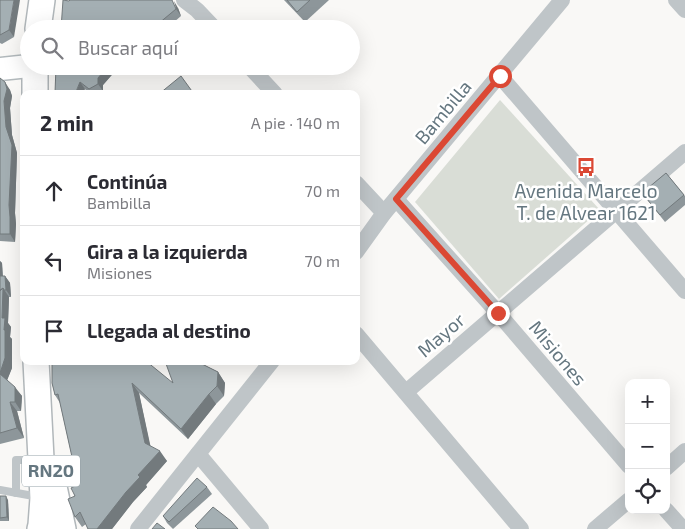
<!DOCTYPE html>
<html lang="es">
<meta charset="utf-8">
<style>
body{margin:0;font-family:"Exo 2",sans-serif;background:#f7f7f7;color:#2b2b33}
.controls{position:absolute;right:15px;bottom:15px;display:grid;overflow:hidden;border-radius:10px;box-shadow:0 5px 20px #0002}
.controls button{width:45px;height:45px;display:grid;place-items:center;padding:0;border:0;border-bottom:1px solid #e1e1e2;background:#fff;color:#2b2b33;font:25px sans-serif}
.stop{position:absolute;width:15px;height:15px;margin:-11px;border:4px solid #db4834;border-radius:50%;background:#fff}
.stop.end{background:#db4834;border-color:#fff;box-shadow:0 1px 5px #0008}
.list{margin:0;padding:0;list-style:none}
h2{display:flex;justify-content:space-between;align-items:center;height:65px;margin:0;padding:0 20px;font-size:21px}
h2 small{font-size:16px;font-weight:400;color:#7c7c81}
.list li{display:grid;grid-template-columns:32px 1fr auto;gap:15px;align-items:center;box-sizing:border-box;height:70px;padding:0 20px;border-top:1px solid #e1e1e2}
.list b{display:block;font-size:19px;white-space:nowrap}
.list p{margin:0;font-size:16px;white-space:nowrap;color:#7c7c81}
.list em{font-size:16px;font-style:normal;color:#7c7c81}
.icon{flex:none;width:28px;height:28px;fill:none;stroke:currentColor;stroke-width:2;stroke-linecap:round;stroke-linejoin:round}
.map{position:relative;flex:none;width:685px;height:529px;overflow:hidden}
.search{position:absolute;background:#fff;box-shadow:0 5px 20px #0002;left:20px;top:20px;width:340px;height:55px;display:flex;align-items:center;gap:12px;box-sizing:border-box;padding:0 18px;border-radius:28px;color:#7c7c81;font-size:19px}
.panel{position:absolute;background:#fff;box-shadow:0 5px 20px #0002;left:20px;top:90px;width:340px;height:275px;border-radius:10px}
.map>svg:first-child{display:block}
</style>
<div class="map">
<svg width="685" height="529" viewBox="0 0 685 529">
<rect width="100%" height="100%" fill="#f9f8f6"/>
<path fill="#d9ddd6" d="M500 100 600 210 499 299 415 202Z"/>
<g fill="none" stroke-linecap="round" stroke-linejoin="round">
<g stroke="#b2b9bc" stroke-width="25">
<path id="secondary" d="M0 69 29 66"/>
</g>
<g stroke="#b1b7ba" stroke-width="28">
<g id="primary">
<path d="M38 29 42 0"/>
<path d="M35 94V66"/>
<path d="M36 361 43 498 41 525 40 529"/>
<path d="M53 482 63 529"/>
</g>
</g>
<g stroke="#bfc5c8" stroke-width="8">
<path d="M0 490 39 497"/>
<path d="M16 493V460H38"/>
</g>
<g stroke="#bfc5c8" stroke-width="16">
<path d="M184 0 197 10 215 29"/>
<path d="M676 0 685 10"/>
<path d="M249 66 275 94"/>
<path d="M500 76 685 291"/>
<path d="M356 183 384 213"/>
<path d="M396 199 498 313 629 466"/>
<path d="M356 252 384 213 562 0"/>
<path d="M356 334 521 529"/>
<path d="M406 392 685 152"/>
<path d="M198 454 261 529"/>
<path d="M666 468 685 451"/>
<path d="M666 510 683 529"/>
<path d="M138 529 272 361"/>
<path d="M595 529 629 500"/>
</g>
<use href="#secondary" stroke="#fff" stroke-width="22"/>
<use href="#primary" stroke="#fff" stroke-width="25"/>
</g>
<g fill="#8d969a">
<path d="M0 0 14 37 2 44 0 43Z"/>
<path d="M284 0H329L305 22Z"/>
<path d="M69 1 178 8 181 16 166 29H61Z"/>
<path d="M56 66H115L117 69 103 85V91L98 94H91Z"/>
<path d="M0 78 10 90 12 96 10 108 12 135 17 153 15 213 16 224 15 242 0 241Z"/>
<path d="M666 173 685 196V205L665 222 642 193Z"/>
<path d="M0 261 2 263 3 276H5L10 283 11 297H9L8 323 11 327 10 337 12 339V368L7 380 22 396 21 411H17L24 438 0 444Z"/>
<path d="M201 361 202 364 218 372 225 383 224 396 216 404 188 439 139 393 150 446 167 461 146 485 147 487 133 502 112 529H88L86 524 82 527 75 517 74 466 60 403 55 395 52 383H173Z"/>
<path d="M207 487 212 494 173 529 167 523 163 516Z"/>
<path d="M0 496 8 500 9 521H0Z"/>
</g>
<g fill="#737a7d">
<path d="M14 0H20L14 37 9 30Z"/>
<path d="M174 1 178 8 181 16 176 9Z"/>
<path d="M108 66H115L117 69 103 85V91L98 84V78Z"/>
<path d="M5 82 10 90 12 96 10 108 12 135 17 153 15 213 16 224 15 242 10 234 6 127 4 101Z"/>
<path d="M80 82 85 89 83 94H75Z"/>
<path d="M0 261 2 263 3 284 0 279Z"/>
<path d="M5 276 10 283 11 297 6 290Z"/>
<path d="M3 288 9 297 8 323 11 327 10 337 12 339V368L6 383 0 374 4 330 2 318Z"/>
<path d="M218 372 225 383 224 396 217 386Z"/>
<path d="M132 383 139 393 152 453 145 443Z"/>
<path d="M15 387 22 396 21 411 15 402Z"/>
<path d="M209 394 216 404 188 439 181 429Z"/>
<path d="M10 402 17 411 24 438 17 428Z"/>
<path d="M160 451 167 461 146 485 147 487 133 502 112 529H97L138 475Z"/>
<path d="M6 496 8 500 9 521 7 517Z"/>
</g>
<g fill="#a4afb3" stroke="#737a7d">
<path d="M0 0H14L9 30 0 35Z"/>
<path d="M63 0 69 1 70 0H172L176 9 152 29H61Z"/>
<path d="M287 0H310L297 12Z"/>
<path d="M56 66H108L98 78V84L89 89 80 82 75 94 55 93Z"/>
<path d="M181 76 194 94H159Z"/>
<path d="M0 78 5 82 7 89 4 101 6 127 12 145 9 205 10 217V234H0Z"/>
<path d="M666 173 684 195 660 215 642 193Z"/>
<path d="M0 276H5L6 290H4L3 288 0 290Z"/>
<path d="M3 288 2 318H5L4 330H5V358L0 373V291Z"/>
<path d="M52 361H146L173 383 165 361H199L202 364 218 372 217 386 209 394 181 429 132 383 145 443 160 451 138 475 140 477 126 492 97 529H88L80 512 75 517 68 499 75 496 71 488 75 486 69 472 74 466 58 394 55 395 52 383Z"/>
<path d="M0 374 15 387V402H10L17 428 0 433Z"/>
<path d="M197 478 207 487 169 522 163 516Z"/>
<path d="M0 496H6L7 517 0 518Z"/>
<path d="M213 507 231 521 238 529H198L195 526Z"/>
<path d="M157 523 165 529H152Z"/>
</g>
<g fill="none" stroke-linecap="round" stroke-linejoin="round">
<path stroke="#db4834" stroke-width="6" d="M498 313 396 199 500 76"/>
</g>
<defs>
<g id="bus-bare" transform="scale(1.5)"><path d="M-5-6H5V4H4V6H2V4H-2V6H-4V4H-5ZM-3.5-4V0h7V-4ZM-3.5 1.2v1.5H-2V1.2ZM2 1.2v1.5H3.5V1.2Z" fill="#db4834" stroke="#fff" stroke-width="2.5" paint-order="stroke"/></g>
</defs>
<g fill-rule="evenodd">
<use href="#bus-bare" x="586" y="167"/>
</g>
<g text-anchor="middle" stroke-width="5" stroke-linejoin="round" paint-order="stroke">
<rect fill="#fff" stroke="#93a0a6" stroke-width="1" x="22" y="455.5" width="58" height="31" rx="4"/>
<g font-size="18" font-weight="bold" fill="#657780">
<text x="51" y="477">RN20</text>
</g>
<g font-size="19" fill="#657780" stroke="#fff">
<text transform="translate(443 112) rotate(-50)" y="7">Bambilla</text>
<text transform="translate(441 335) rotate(-41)" y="7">Mayor</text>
<text transform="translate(558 353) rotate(50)" y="7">Misiones</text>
</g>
<g font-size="19" fill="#657780" stroke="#fff">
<text x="586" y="198">Avenida Marcelo<tspan x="586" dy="22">T. de Alvear 1621</tspan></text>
</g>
</g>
</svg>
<div class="controls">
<button>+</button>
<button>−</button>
<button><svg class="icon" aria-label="locate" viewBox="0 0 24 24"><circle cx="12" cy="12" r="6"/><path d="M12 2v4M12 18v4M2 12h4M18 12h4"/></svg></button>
</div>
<div class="stop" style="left:500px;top:76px"></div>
<div class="stop end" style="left:498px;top:313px"></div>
<div class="search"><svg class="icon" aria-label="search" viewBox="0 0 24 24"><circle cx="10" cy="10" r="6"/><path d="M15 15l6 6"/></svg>Buscar aquí</div>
<section class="panel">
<h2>2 min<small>A pie · 140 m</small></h2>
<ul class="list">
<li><svg class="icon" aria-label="ahead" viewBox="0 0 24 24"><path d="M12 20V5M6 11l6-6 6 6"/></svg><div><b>Continúa</b><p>Bambilla</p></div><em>70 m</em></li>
<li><svg class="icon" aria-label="left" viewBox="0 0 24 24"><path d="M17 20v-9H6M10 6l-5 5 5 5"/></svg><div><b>Gira a la izquierda</b><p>Misiones</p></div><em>70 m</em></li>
<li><svg class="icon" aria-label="arrive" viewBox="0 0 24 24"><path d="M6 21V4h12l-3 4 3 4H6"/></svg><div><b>Llegada al destino</b></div></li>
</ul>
</section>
</div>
